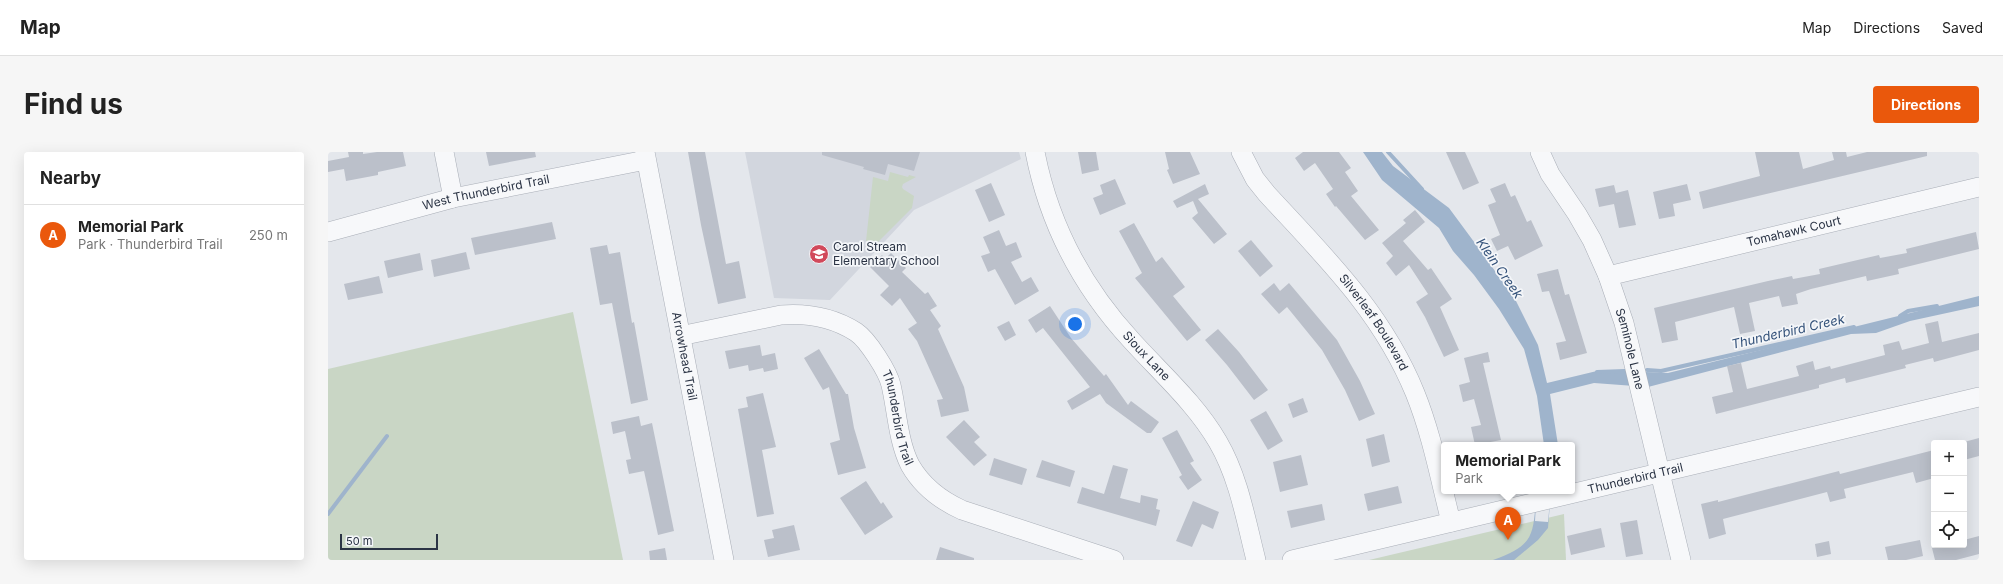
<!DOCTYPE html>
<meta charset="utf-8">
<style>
body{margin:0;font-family:Inter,sans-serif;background:#f6f6f6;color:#222}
.controls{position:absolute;right:12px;bottom:12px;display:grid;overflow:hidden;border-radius:4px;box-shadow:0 4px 16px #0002}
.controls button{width:36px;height:36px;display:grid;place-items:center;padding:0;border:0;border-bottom:1px solid #e0e0e0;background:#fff;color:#222;font:20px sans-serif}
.scale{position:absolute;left:12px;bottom:10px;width:98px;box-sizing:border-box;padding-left:4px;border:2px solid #2b3445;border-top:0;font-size:11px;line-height:14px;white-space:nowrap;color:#2b3445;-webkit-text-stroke:3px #f4f6f9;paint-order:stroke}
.you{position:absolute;left:747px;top:172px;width:14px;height:14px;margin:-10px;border:3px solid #fff;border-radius:50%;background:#1a73e8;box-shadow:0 0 0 6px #1a73e833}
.badge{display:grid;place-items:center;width:26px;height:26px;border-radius:50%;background:#ea580c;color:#fff;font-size:13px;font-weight:700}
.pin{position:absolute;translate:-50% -33px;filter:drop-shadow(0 1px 2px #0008)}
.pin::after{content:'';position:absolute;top:21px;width:14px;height:12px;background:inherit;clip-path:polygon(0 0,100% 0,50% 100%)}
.popup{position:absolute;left:1113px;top:290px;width:134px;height:52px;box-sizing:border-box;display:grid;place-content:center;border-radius:4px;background:#fff;filter:drop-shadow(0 1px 3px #0005);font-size:13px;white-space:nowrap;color:#767676}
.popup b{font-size:15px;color:#222}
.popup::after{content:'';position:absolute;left:50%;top:100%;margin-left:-8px;border:8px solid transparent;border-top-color:#fff}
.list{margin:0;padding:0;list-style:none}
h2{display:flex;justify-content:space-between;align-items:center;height:52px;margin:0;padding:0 16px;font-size:17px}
h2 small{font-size:13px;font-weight:400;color:#767676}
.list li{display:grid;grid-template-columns:26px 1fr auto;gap:12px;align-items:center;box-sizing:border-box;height:60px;padding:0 16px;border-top:1px solid #e0e0e0}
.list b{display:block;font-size:15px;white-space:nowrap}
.list p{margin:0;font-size:13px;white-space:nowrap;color:#767676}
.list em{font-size:13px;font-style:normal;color:#767676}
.icon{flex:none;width:22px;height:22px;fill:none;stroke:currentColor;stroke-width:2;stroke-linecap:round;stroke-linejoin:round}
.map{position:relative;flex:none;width:1651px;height:408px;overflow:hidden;border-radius:4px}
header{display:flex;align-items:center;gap:24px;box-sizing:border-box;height:56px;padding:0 20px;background:#fff;border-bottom:1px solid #e0e0e0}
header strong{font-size:19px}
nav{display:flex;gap:22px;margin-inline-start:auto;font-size:14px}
.intro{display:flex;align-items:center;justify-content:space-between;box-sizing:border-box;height:96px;padding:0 24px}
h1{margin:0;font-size:28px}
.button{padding:10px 18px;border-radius:4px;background:#ea580c;color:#fff;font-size:14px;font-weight:700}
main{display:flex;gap:24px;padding:0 24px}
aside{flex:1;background:#fff;border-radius:4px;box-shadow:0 4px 16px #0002}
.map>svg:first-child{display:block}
</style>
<header>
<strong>Map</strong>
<nav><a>Map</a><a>Directions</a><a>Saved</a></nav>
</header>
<div class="intro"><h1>Find us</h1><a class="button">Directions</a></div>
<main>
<aside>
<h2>Nearby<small></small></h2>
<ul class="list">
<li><span class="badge">A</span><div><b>Memorial Park</b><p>Park · Thunderbird Trail</p></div><em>250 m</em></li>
</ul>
</aside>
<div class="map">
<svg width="1651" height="408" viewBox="0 0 1651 408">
<rect width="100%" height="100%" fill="#e4e7ec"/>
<path fill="#d2d6de" d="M417 0H691L693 7 586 58 502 148 446 146Z"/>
<g fill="#c9d6c5">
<path d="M562 20 580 25 581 23 588 25 575 32 574 35 575 37 586 44 584 56 550 90 538 89 545 25 560 29Z"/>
<path d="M245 160 295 408H0V217Z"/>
<path d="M1236 362 1238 408H1041Z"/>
</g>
<g fill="#9fb4cc">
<path d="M1035 0H1054L1065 14 1121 56 1155 102 1188 149 1210 193 1219 231 1273 218 1340 221 1651 144V154L1582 169 1548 181 1523 182 1320 235 1266 231 1222 242 1230 293H1216L1209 244 1196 197 1171 157 1146 123 1125 99 1111 76 1054 28Z"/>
<path d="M1209 339H1223L1220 376 1210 388 1186 408H1165C1210 392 1204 381 1209 339Z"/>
</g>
<path fill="#e4e7ec" d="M1209 339H1223L1220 370 1207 369Z"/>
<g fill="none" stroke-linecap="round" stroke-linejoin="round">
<g stroke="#9fb4cc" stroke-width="4">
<path d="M1060 0 1094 37"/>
<path d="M1572 164 1580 159 1609 154"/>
<path d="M1319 218 1333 219 1526 175"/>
<path d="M1269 220 1297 219"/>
<path d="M0 362 59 284"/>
</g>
</g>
<g fill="#bbc0ca">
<path d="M20 0H35V2L49 0H75L78 14 50 20V23L18 29 16 17 0 20V9L21 5Z"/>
<path d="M158 0H207L208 5 161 14Z"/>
<path d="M360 0H377L398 112 411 109 418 146 390 152 373 73Z"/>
<path d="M494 0H592L586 19 560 12 557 23 535 17 536 15 494 3Z"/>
<path d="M750 0H768L771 18 754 22Z"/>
<path d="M837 0H862L872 22 845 32 839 18 841 17Z"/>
<path d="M975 0H1011L1023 16 1017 20 1030 39 1023 44 1051 78 1037 88 1008 54 1007 55 998 42 1005 37 987 11 976 19 967 6Z"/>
<path d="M1118 0H1137L1151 31 1135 38Z"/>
<path d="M1427 0H1471L1475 17 1506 8 1504 0H1518L1519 5 1539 0H1599V4L1375 57 1371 40 1432 24Z"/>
<path d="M787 27 798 52 772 63 765 46 775 42 772 33Z"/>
<path d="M663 31 677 63 661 70 647 38Z"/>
<path d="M1177 31 1183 45 1187 43 1199 70 1203 68 1215 94 1187 108 1180 94 1169 99 1163 87 1172 83 1160 53 1168 50 1162 37Z"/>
<path d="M877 32 881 42 870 47 899 82 886 92 864 66 870 61 865 49 849 56 845 49Z"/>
<path d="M1359 32 1363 48 1345 52 1347 64 1331 67 1325 40Z"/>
<path d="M1286 33 1288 41 1300 38 1308 73 1291 76 1286 52 1271 55 1267 37Z"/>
<path d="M1087 58 1097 70 1075 89 1100 118 1103 116 1124 147 1112 155 1131 198 1116 205 1097 165 1088 150 1100 142 1081 113 1068 124 1058 111 1065 104 1054 91 1078 71 1075 68Z"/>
<path d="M224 70 228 87 147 103 143 86Z"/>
<path d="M806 71 828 110 834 105 857 135 845 144 873 178 859 189 807 126 814 121 791 79Z"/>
<path d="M671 78 678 94 688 90 694 105 683 110 694 130 703 125 711 139 687 153 667 117 660 120 653 104 662 101 655 85Z"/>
<path d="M1648 80 1651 97 1570 117 1571 122 1539 129 1538 124 1483 137 1468 142 1470 152 1454 155 1451 144 1421 151 1427 179 1412 182 1406 155 1347 170 1350 188 1334 191 1326 156 1440 129 1464 124 1465 127 1492 122 1491 117 1551 103 1552 106 1579 101 1578 97Z"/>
<path d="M923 88 945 114 932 125 910 99Z"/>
<path d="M279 93 281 102 292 100 304 171 306 170 320 248 303 252 284 151 272 153 262 96Z"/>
<path d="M138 100 142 117 106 125 103 108Z"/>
<path d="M92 101 95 118 60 126 56 109Z"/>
<path d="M563 101 578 116 574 120 597 142 600 140 609 154 602 158 613 174 610 177 636 235 641 259 613 265 609 248 615 247 589 189 580 177 589 171 572 146 564 154 552 143 561 134 542 115 554 103 557 107Z"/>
<path d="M1230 117 1237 143 1241 142 1259 201 1232 208 1228 191 1238 189 1221 139 1214 140 1209 122Z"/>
<path d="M51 124 55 141 20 148 16 132Z"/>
<path d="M946 131 952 139 961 131 1009 188 1032 229 1047 262 1031 269 1017 238 994 198 959 155 951 162 933 142Z"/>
<path d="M722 154 743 186 776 224 778 222 800 253 803 249 831 270 823 281H819L778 251 772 242 744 258 739 249 762 235 715 176 708 181 700 168Z"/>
<path d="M681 169 688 183 677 189 669 175Z"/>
<path d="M1610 169 1614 190 1651 181V198L1606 210 1605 206 1577 213 1578 216 1518 231 1517 226 1491 233V236L1388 262 1384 245 1405 240 1399 214 1413 211 1419 237 1471 224 1468 214 1485 209 1487 218 1502 214 1503 217 1557 203 1555 193 1571 189 1574 198 1601 191 1597 172Z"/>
<path d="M890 177 911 200 940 238 926 248 899 213 877 188Z"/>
<path d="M432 193 434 204 447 201 450 217 436 220 435 216 421 219 420 213 401 217 397 199Z"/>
<path d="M491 197 518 242H520L526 276 538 316 510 323 502 291 512 288 501 235 495 238 476 206Z"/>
<path d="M1160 200 1162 210 1155 211 1173 288 1147 293 1143 275 1153 273 1146 247 1135 250 1131 233 1142 230 1136 206Z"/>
<path d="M435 241 448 295 434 298 446 362 429 365 410 257 420 255 418 245Z"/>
<path d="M975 246 980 260 965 266 960 252Z"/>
<path d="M938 259 955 289 940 298 922 268Z"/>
<path d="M311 264 313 274 324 271 346 379 330 383 316 319 301 322 298 308 303 307 297 279 285 282 283 270Z"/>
<path d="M636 268 652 285 646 290 659 303 646 314 618 285Z"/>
<path d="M849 278 866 309 862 311 874 328 860 338 851 325 854 323 834 286Z"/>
<path d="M1056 282 1062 310 1044 315 1038 287Z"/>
<path d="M1651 286V304L1636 308V290Z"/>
<path d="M1606 298V326L1588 331 1585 320 1516 337 1518 346 1502 350 1499 340 1395 367 1398 382 1381 387 1373 352 1390 348V350L1511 319 1512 322Z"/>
<path d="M973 303 980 333 952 340 945 310Z"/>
<path d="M666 306 699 317 694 333 661 323Z"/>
<path d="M714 308 747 319 742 335 708 325Z"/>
<path d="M785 313 800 317 792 346 812 351 813 343 830 347 828 357 832 358 828 374 749 351 754 335 776 342Z"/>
<path d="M538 329 553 352 555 350 565 365 537 383 512 346Z"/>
<path d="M1070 334 1074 351 1040 359 1036 342Z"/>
<path d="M865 349 891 360 885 377 874 372 864 395 848 389Z"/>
<path d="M994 352 997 368 963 376 959 359Z"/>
<path d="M1309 368 1315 402 1298 405 1292 371Z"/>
<path d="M466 373 472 398 440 405 436 388 446 386 444 378Z"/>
<path d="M1273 376 1277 395 1243 403 1239 384Z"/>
<path d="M1651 384V402L1628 408H1607L1604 396 1616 393H1636V388Z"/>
<path d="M1592 388 1595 404 1578 408H1560L1557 395Z"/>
<path d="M1501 389 1503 402 1489 405 1487 392Z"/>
<path d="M612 395 646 406V408H608Z"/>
<path d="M337 396 339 408H322L321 399Z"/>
</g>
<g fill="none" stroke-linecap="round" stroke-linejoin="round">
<g stroke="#a9aeb7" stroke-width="20">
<g id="minor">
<path d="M116 0 125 46"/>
<path id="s1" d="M317 0 396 408"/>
<path id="s2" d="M707 0C721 72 754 135 804 189 834 222 868 252 890 290 911 326 918 369 928 408"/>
<path id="s3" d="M913 0 927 27 939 42C997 105 1054 160 1087 241 1104 283 1112 327 1123 370"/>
<path id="s4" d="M1212 0 1222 22 1249 62 1264 88 1280 124 1296 171 1353 408"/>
<path id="s5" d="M0 80 125 46 318 8"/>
<path id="s6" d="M1280 124 1651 35"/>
<path id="s7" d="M352 184 453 163C479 161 506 166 528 180 540 188 560 220 563 233 569 259 570 289 582 313 594 334 612 348 634 358L786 408"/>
<path id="s8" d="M964 408 1651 245"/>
</g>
</g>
<use href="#minor" stroke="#f7f8fa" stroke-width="19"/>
</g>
<defs>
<g id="school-disc" transform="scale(1)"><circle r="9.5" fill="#d1495b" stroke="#f4f6f9"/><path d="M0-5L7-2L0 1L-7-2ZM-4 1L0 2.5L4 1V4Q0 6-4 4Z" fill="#fff"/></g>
</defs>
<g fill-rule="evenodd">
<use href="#school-disc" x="491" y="102"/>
</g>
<g text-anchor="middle" stroke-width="3.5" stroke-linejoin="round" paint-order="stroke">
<g font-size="12" fill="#2b3445" stroke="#f4f6f9">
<text dy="4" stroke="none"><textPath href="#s5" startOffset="163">West Thunderbird Trail</textPath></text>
<text dy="4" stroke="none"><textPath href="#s6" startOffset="191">Tomahawk Court</textPath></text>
<text dy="4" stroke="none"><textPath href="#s3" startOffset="217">Silverleaf Boulevard</textPath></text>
<text dy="4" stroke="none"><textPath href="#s4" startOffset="218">Seminole Lane</textPath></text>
<text dy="4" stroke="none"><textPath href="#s1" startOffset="208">Arrowhead Trail</textPath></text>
<text dy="4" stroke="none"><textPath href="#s2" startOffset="236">Sioux Lane</textPath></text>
<text dy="4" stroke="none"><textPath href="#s7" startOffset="279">Thunderbird Trail</textPath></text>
<text dy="4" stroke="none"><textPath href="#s8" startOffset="353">Thunderbird Trail</textPath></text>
</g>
<g font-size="12" fill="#2b3445" stroke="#f4f6f9" text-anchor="start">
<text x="505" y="99">Carol Stream<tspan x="505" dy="14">Elementary School</tspan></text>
</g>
<g font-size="13" font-style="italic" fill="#34527a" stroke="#f4f6f9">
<text transform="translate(1172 116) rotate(55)" y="5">Klein Creek</text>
<text transform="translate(1460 179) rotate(-13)" y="5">Thunderbird Creek</text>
</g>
</g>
</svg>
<div class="controls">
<button>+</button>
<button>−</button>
<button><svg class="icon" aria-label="locate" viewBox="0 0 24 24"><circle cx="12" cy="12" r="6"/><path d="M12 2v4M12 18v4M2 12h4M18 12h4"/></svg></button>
</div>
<div class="scale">50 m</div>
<div class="you"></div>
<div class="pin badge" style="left:1180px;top:388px">A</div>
<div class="popup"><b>Memorial Park</b>Park</div>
</div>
</main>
